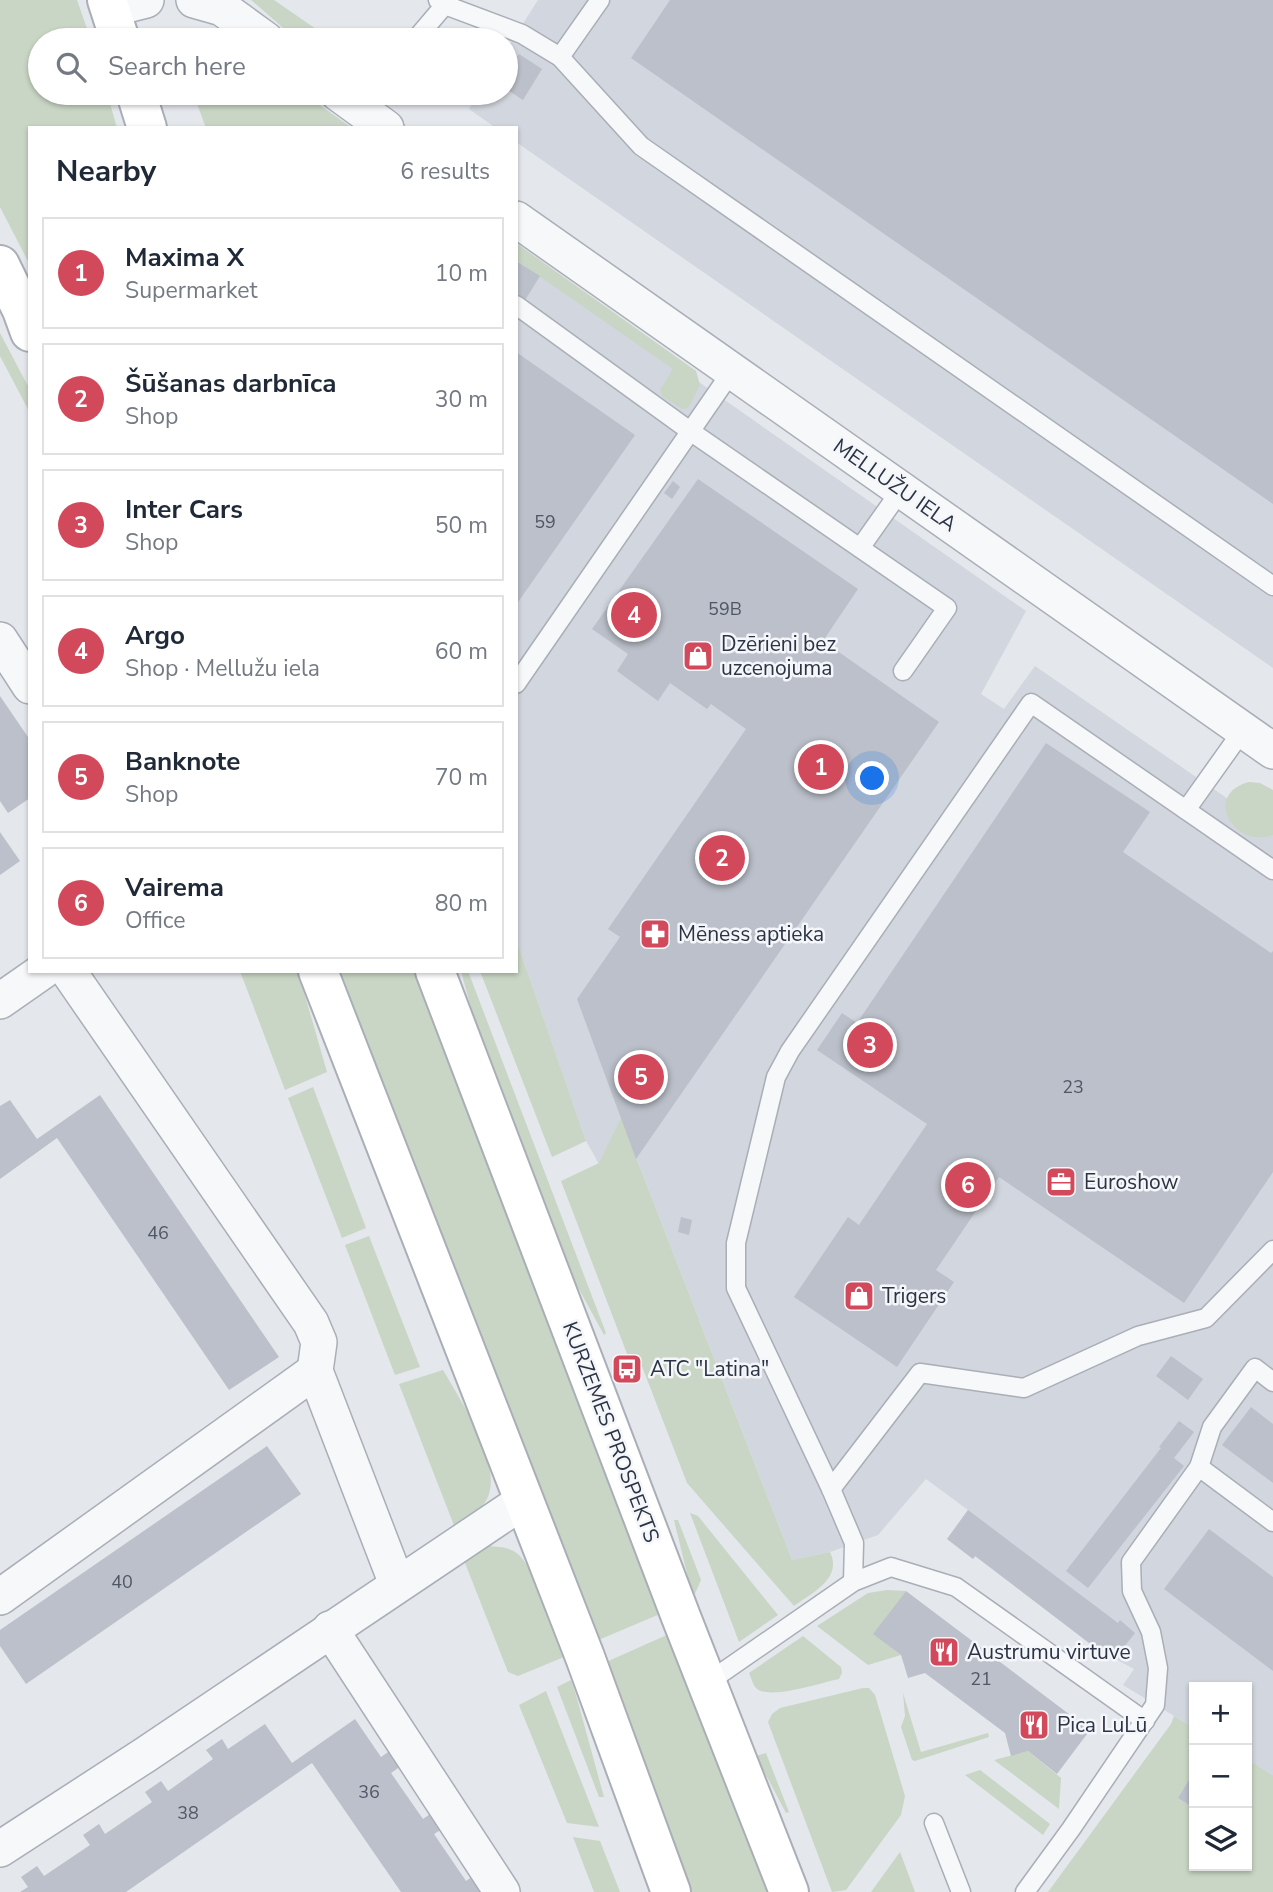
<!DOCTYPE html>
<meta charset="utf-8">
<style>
body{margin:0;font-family:"Nunito Sans",sans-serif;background:#f6f6f7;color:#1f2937}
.controls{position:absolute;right:21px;bottom:21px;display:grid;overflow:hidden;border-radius:0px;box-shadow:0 2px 5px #0004}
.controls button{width:63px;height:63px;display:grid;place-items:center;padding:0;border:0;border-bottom:2px solid #e0e1e3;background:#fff;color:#1f2937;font:35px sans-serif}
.you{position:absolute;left:873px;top:779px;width:24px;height:24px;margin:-18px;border:5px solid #fff;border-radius:50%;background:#1a73e8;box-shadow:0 0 0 10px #1a73e833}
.badge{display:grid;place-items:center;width:46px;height:46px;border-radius:50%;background:#d1495b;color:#fff;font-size:23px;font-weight:700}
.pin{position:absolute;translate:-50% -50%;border:4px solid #fff;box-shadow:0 2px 7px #0006}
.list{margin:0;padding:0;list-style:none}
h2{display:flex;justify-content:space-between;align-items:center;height:91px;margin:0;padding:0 28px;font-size:30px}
h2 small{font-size:23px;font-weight:400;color:#747a83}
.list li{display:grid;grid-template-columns:46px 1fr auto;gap:21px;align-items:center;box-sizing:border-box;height:112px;margin:0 14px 14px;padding:0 14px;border:2px solid #e0e1e3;border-radius:0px}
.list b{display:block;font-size:26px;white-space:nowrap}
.list p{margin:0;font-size:23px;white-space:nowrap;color:#747a83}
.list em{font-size:23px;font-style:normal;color:#747a83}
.icon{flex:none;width:38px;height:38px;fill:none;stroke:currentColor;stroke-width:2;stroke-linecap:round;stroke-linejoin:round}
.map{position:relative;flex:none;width:1273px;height:1892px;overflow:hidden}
.search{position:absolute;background:#fff;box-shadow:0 2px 5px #0004;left:28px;top:28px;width:490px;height:77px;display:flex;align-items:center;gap:18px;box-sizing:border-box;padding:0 24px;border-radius:38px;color:#747a83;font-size:26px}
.panel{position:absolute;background:#fff;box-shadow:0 2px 5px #0004;left:28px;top:126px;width:490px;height:847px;border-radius:0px}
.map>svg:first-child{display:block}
</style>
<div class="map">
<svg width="1273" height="1892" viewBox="0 0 1273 1892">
<rect width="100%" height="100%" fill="#e4e7ec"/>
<g fill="#d2d6de">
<path d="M538 0H1273V668L516 142V128H496L469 109 479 93H506V50Z"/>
<path d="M516 254 1026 611 981 694 1004 709 1035 666 1273 830V1775L1247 1759V1687H1194V1728L1123 1685 1134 1669 1097 1649 976 1556 973 1559 947 1539 968 1510 926 1479 878 1535 830 1552 792 1560 637 1159 599 1164 586 1141 516 939Z"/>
</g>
<g fill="#c9d6c5">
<path d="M0 0H77L91 40H40V93H107L117 128H30V265L0 207Z"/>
<path d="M251 0H274L332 40H297Z"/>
<path d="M193 93H303L352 128H206Z"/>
<path d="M516 243 696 371 700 385 688 408 682 409 662 396 660 390 673 369 516 260Z"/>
<path d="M0 333 30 390V413L0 356Z"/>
<path d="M1249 782 1260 783 1273 790V835C1234 850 1202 794 1249 782Z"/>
<path d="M516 939 586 1141 552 1157 480 971H516Z"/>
<path d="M240 971H298L327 1072 285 1090Z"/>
<path d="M339 971H414L660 1614 596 1641Z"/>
<path d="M461 971H468L606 1333 604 1335 574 1280 553 1233 478 1034Z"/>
<path d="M313 1087 366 1228 342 1238 288 1098Z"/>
<path d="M621 1118 792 1560 830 1552C843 1579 811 1593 794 1606L687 1483 638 1356 629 1359 561 1181 599 1163Z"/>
<path d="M369 1236 420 1367 395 1375 345 1245Z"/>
<path d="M443 1370C460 1400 504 1464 487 1499 480 1512 466 1520 455 1528L399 1384Z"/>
<path d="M690 1513 698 1516 778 1615 739 1642Z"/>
<path d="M674 1520H678L701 1580 693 1598Z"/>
<path d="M489 1546C500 1547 512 1547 520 1556 538 1575 554 1630 564 1657L518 1676 508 1672 463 1558 476 1549Z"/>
<path d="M887 1590 906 1591 874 1634 901 1655 868 1665 817 1626 868 1593Z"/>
<path d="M669 1634 768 1892H692L604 1663Z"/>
<path d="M803 1636 841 1667 842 1673 839 1679C823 1682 768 1701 756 1688 753 1685 751 1677 749 1673Z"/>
<path d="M571 1680 576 1695 604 1797H599L557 1687Z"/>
<path d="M863 1688H869L875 1695 905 1796 901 1815 846 1890 832 1892 768 1722 772 1714 780 1708Z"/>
<path d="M546 1691 599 1827 567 1823 519 1705Z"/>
<path d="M903 1693 921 1752 988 1733 989 1737 915 1761 912 1760 901 1727 905 1716Z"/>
<path d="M1174 1716 1194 1728V1866H1247V1759L1273 1775V1892H1048L1171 1724Z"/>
<path d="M1028 1751 1061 1778 1059 1809 994 1760Z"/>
<path d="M766 1753 789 1812 786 1813 756 1756Z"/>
<path d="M980 1770 1050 1824 1043 1835 965 1775Z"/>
<path d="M573 1837 600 1841 620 1892H594Z"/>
<path d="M900 1852 915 1892H871Z"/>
</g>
<g fill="#bbc0ca">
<path d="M670 0H1273V504L631 58Z"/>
<path d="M519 54 542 69 523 100 506 89V75Z"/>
<path d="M516 261 540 276 524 302 516 297Z"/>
<path d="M516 352 635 435 516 605Z"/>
<path d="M698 479 858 589 823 641 939 722 636 1159 577 999 620 937 608 929 746 729 711 704 707 709 670 683 658 701 617 671 628 654 592 629Z"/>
<path d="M673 481 680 487 672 499 664 493Z"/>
<path d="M0 696 30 740V798L8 813 0 801Z"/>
<path d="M1046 743 1150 812 1123 852 1271 953 1273 951V1172L1184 1303 999 1177 936 1270 954 1282 897 1367 794 1297 848 1217 859 1225 927 1124 817 1050 842 1013 857 1023Z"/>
<path d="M0 832 20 861 0 875Z"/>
<path d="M100 1095 279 1357 229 1390 57 1138 0 1179V1106L10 1100 37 1139Z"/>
<path d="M681 1217 692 1220 689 1235 678 1232Z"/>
<path d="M1171 1356 1203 1379 1188 1400 1156 1376Z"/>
<path d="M1251 1407 1273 1424V1483L1222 1445Z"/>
<path d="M1179 1421 1194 1432 1174 1458 1184 1466 1088 1588 1066 1571 1161 1448 1159 1447Z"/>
<path d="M267 1446 301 1494 26 1684 0 1646V1630Z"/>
<path d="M968 1510 1118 1623 1120 1620 1135 1633 1116 1657 1100 1646 1097 1649 975 1556 973 1559 947 1539Z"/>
<path d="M1209 1529 1273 1577V1671L1164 1589Z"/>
<path d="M906 1591 1090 1730 1057 1774 1028 1751 1011 1756 1005 1733 925 1673 908 1678 901 1655 873 1634Z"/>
<path d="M355 1719 381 1757 391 1750 401 1766 391 1773 423 1819 433 1812 444 1828 434 1834 466 1881 476 1874 484 1892H401L312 1763 126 1892H20L28 1887 21 1877 37 1866 44 1876 90 1845 83 1835 99 1824 105 1834 152 1802 145 1792 161 1781 168 1791 213 1759 206 1750 222 1739 228 1749 265 1724 292 1763Z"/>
<path d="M1194 1772V1808L1178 1798Z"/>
</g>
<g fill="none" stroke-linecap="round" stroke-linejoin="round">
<g stroke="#a9aeb7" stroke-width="21">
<g id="service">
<path d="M438 0 445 5 522 34 560 57 641 146 1273 586"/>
<path d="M415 40 449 0"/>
<path d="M560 57 600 0"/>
<path d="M516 305 690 431 947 608 903 671"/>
<path d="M860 548 901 490"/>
<path d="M516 684 732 371"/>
<path d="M1186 810 1243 730"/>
<path d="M1199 1467 1273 1522"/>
<path d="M831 1489 920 1373 1024 1388 1138 1336 1206 1318 1273 1250"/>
<path d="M853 1582 854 1543 831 1489 736 1288V1243L776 1077 790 1051 1031 703 1273 870"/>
<path d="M707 1683 853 1582 891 1567 956 1587 1145 1721"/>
<path d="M934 1823 961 1892"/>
<path d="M1025 1892 1071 1829 1155 1705 1158 1668 1151 1632 1132 1591 1131 1562 1199 1467 1212 1427 1255 1368 1273 1382"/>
</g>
</g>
<g stroke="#a9aeb7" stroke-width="38">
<g id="minor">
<path d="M194 0 222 8 266 40"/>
<path d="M110 9 146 0"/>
<path d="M338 93 386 128"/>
<path d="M516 219 1273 751"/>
<path d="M0 640 30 686"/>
<path d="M68 971 311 1323 319 1342 315 1371 397 1584"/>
<path d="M0 1001 43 971"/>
<path d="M0 1597 315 1371"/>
<path d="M330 1629 502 1892"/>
<path d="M0 1849 145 1755 523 1501"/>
</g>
</g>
<g stroke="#a9aeb7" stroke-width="42">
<g id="secondary">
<path d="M107 0 120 40"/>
<path d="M136 93 147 128"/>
<path d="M0 265 22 310 30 332"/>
<path d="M318 971 585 1657 671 1892"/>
<path d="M435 971 681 1617 789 1892"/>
</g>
</g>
<use href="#service" stroke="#f7f8fa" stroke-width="18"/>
<use href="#minor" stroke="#f7f8fa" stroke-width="35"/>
<use href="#secondary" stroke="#fff" stroke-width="38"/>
</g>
<defs>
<g id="shop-square" transform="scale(1.575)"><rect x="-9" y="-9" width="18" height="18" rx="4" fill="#d1495b" stroke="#f4f6f9"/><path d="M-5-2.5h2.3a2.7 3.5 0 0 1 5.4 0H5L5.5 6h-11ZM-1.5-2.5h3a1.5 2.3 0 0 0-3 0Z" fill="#fff"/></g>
<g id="pharmacy-square" transform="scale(1.575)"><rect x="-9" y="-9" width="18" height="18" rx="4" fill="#d1495b" stroke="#f4f6f9"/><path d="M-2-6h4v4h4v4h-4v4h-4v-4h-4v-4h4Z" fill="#fff"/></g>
<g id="office-square" transform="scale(1.575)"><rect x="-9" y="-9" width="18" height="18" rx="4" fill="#d1495b" stroke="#f4f6f9"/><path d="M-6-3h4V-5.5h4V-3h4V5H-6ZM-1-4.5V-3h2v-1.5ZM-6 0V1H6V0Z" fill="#fff"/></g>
<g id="bus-square" transform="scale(1.575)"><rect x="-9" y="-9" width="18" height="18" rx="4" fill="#d1495b" stroke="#f4f6f9"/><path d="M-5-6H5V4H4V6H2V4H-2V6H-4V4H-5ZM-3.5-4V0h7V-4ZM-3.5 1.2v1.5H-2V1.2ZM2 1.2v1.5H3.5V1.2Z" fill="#fff"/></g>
<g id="restaurant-square" transform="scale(1.575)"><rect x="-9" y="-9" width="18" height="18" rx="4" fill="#d1495b" stroke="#f4f6f9"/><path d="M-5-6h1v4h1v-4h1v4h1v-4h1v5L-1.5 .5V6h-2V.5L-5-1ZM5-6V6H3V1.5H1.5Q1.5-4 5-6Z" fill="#fff"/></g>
</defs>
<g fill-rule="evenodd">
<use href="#shop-square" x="698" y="656"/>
<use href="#pharmacy-square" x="655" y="934"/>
<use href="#office-square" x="1061" y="1182"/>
<use href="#shop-square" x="859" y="1296"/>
<use href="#bus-square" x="627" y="1369"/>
<use href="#restaurant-square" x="944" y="1652"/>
<use href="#restaurant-square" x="1034" y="1725"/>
</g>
<g text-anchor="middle" stroke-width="5" stroke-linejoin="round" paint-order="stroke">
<g font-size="18" fill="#4f5766">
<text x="545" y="528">59</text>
<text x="725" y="615">59B</text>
<text x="1073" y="1093">23</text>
<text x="158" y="1239">46</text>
<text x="122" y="1588">40</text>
<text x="981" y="1685">21</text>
<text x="369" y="1798">36</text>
<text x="188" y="1819">38</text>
</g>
<g font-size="21" fill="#2b3445" stroke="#f4f6f9">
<text transform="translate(895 485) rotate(35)" y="7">MELLUŽU IELA</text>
<text transform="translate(611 1432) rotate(69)" y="7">KURZEMES PROSPEKTS</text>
</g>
<g font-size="21" fill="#2b3445" stroke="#f4f6f9" text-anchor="start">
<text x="721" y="651">Dzērieni bez<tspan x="721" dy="24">uzcenojuma</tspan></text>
<text x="678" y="941">Mēness aptieka</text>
<text x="1084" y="1189">Euroshow</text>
<text x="882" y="1303">Trigers</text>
<text x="650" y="1376">ATC "Latina"</text>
<text x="967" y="1659">Austrumu virtuve</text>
<text x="1057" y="1732">Pica LuLū</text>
</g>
</g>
</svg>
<div class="controls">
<button>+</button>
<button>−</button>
<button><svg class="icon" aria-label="layers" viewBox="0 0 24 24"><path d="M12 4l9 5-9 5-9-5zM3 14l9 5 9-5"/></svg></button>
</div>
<div class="you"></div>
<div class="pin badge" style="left:821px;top:767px">1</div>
<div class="pin badge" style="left:722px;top:858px">2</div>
<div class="pin badge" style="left:870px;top:1045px">3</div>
<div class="pin badge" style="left:634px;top:615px">4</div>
<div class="pin badge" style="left:641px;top:1077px">5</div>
<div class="pin badge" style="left:968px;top:1185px">6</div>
<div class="search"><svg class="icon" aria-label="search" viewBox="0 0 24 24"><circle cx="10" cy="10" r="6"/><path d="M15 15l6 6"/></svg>Search here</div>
<section class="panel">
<h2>Nearby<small>6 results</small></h2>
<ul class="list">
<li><span class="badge">1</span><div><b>Maxima X</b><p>Supermarket</p></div><em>10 m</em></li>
<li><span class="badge">2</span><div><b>Šūšanas darbnīca</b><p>Shop</p></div><em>30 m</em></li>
<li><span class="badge">3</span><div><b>Inter Cars</b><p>Shop</p></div><em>50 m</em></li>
<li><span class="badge">4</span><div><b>Argo</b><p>Shop · Mellužu iela</p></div><em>60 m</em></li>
<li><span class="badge">5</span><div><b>Banknote</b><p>Shop</p></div><em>70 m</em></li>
<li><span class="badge">6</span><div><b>Vairema</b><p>Office</p></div><em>80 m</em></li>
</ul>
</section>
</div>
